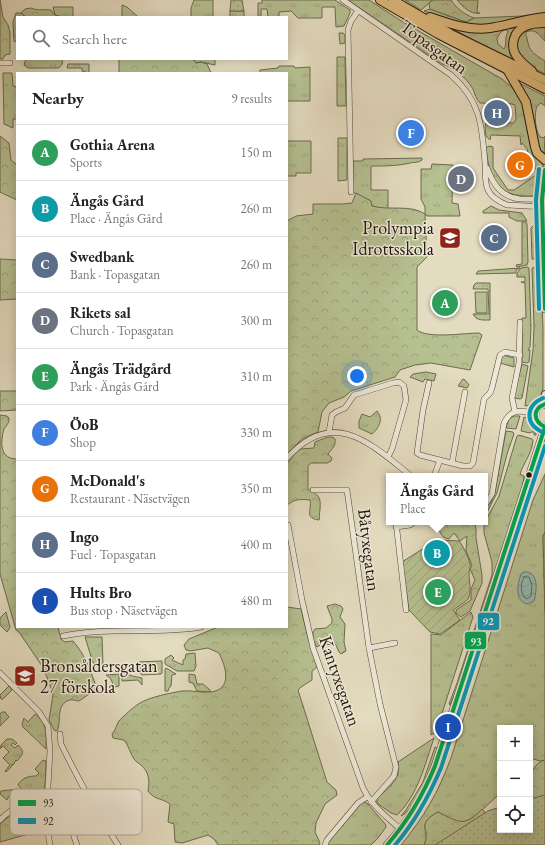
<!DOCTYPE html>
<meta charset="utf-8">
<style>
body{margin:0;font-family:"EB Garamond",serif;background:#f2f2f2;color:#222}
.controls{position:absolute;right:12px;bottom:12px;display:grid;overflow:hidden;border-radius:0px;box-shadow:0 2px 10px #0003}
.controls button{width:36px;height:36px;display:grid;place-items:center;padding:0;border:0;border-bottom:1px solid #e0e0e0;background:#fff;color:#222;font:20px sans-serif}
.you{position:absolute;left:357px;top:376px;width:14px;height:14px;margin:-10px;border:3px solid #fff;border-radius:50%;background:#1a73e8;box-shadow:0 0 0 6px #1a73e833}
.badge{display:grid;place-items:center;width:26px;height:26px;border-radius:50%;background:#b45309;color:#fff;font-size:13px;font-weight:700}
.pin{position:absolute;translate:-50% -50%;border:2px solid #fff;box-shadow:0 1px 4px #0006}
.popup{position:absolute;left:386px;top:473px;width:102px;height:52px;box-sizing:border-box;display:grid;place-content:center;border-radius:0px;background:#fff;filter:drop-shadow(0 1px 3px #0005);font-size:13px;white-space:nowrap;color:#767676}
.popup b{font-size:15px;color:#222}
.popup::after{content:'';position:absolute;left:50%;top:100%;margin-left:-8px;border:8px solid transparent;border-top-color:#fff}
.list{margin:0;padding:0;list-style:none}
h2{display:flex;justify-content:space-between;align-items:center;height:52px;margin:0;padding:0 16px;font-size:17px}
h2 small{font-size:13px;font-weight:400;color:#767676}
.list li{display:grid;grid-template-columns:26px 1fr auto;gap:12px;align-items:center;box-sizing:border-box;height:56px;padding:0 16px;border-top:1px solid #e0e0e0}
.list b{display:block;font-size:15px;white-space:nowrap}
.list p{margin:0;font-size:13px;white-space:nowrap;color:#767676}
.list em{font-size:13px;font-style:normal;color:#767676}
.icon{flex:none;width:22px;height:22px;fill:none;stroke:currentColor;stroke-width:2;stroke-linecap:round;stroke-linejoin:round}
.map{position:relative;flex:none;width:545px;height:845px;overflow:hidden}
.search{position:absolute;background:#fff;box-shadow:0 2px 10px #0003;left:16px;top:16px;width:272px;height:44px;display:flex;align-items:center;gap:10px;box-sizing:border-box;padding:0 14px;border-radius:0px;color:#767676;font-size:15px}
.panel{position:absolute;background:#fff;box-shadow:0 2px 10px #0003;left:16px;top:72px;width:272px;height:556px;border-radius:0px}
.map>svg:first-child{display:block}
</style>
<div class="map">
<svg width="545" height="845" viewBox="0 0 545 845">
<defs>
<pattern id="grass-tufts" width="24" height="20" patternUnits="userSpaceOnUse"><rect width="24" height="20" fill="#b6c091"/><path d="M3 7l-1-3M5 7V3M7 7l1-3M15 17l-1-3M17 17v-4M19 17l1-3" fill="none" stroke="#9ca47c"/></pattern>
<pattern id="forest-crowns" width="20" height="18" patternUnits="userSpaceOnUse"><rect width="20" height="18" fill="#b6c091"/><path d="M2 6a3 3 0 1 1 6 0M12 15a3 3 0 1 1 6 0" fill="none" stroke="#9ca47c"/></pattern>
<pattern id="park-dots" width="8" height="8" patternUnits="userSpaceOnUse"><rect width="8" height="8" fill="#b6c091"/><path d="M2 2h.1M6 6h.1" fill="none" stroke="#9ca47c" stroke-width="1.8" stroke-linecap="round"/></pattern>
<pattern id="garden-furrows" width="10" height="10" patternUnits="userSpaceOnUse"><rect width="10" height="10" fill="#b6c091"/><path d="M-1 1l2-2M0 10L10 0M9 11l2-2" fill="none" stroke="#9ca47c"/></pattern>
<pattern id="water-waves" width="16" height="10" patternUnits="userSpaceOnUse"><rect width="16" height="10" fill="#95bbb3"/><path d="M0 5q4-4 8 0t8 0" fill="none" stroke="#80a099"/></pattern>
</defs>
<rect width="100%" height="100%" fill="#e4dcc0"/>
<filter id="stains"><feTurbulence type="fractalNoise" baseFrequency=".005" numOctaves="4"/><feColorMatrix values="0 0 0 0 .2 0 0 0 0 .09 0 0 0 0 .02 0 0 0 .5 -.17"/></filter>
<radialGradient id="worn" r=".72"><stop offset=".6" stop-color="#630" stop-opacity="0"/><stop offset="1" stop-color="#630" stop-opacity=".3"/></radialGradient>
<g fill="url(#grass-tufts)" stroke="#6c6a50" fill-rule="evenodd">
<path d="M194 0H213V17H191V8Z"/>
<path d="M262 0H335L350 10V13L344 26 336 27 335 7H322V18H298L291 11 279 12V17H268L267 9H261V17H258V3H262Z"/>
<path d="M348 0H369L403 22 502 79C508 84 514 88 519 96 527 109 531 126 535 142 538 149 541 157 543 165 544 170 541 188 538 192 535 197 530 196 525 196 494 195 489 173 486 148L489 146 493 147V168L508 190H514L536 175 537 171 526 154 528 150 522 143 521 145 520 136 491 135 490 140 486 136 485 127 486 123H514L516 119 515 105 512 104 480 103C476 99 475 94 473 89 466 77 454 68 442 64Z"/>
<path d="M405 0H433L421 10Z"/>
<path d="M457 0H478L477 13H480C471 15 463 7 457 0Z"/>
<path d="M53 7H73V17H62L55 15Z"/>
<path d="M430 9 466 22 474 18 522 16 545 13V15L477 27 434 16 424 11Z"/>
<rect x="230" y="11" width="14" height="6"/>
<path d="M16 13H21L26 17H17V42L14 41 13 22Z"/>
<path d="M522 22 517 28 516 62 447 26 462 29ZM504 30H507L508 32C504 39 507 45 504 49L498 44 497 39 500 33Z"/>
<path d="M536 27H545V41C539 35 536 28 526 32 526 34 526 36 527 38 529 52 534 54 545 61V74C538 70 526 65 521 58 509 42 518 31 536 27Z"/>
<path d="M339 33H343L345 35V43L340 44Z"/>
<path d="M337 57H345L346 106H337Z"/>
<path d="M26 59H61C64 63 62 66 58 68H28L24 65Z"/>
<path d="M193 59H215V65L201 62 196 63Z"/>
<path d="M68 64H89V73L82 71V68H67Z"/>
<path d="M279 66H294L295 68 310 67V101H287V73H260V70L278 68Z"/>
<path d="M3 73H12L13 86 17 87V119H13V128L4 124Z"/>
<path d="M517 82 545 96V106L541 103 537 106C534 115 535 129 540 137L544 138 545 136 544 156 542 154Z"/>
<path d="M338 138H347V180L338 181Z"/>
<path d="M287 141H311V173H296V176H287Z"/>
<path d="M422 158V160C418 163 414 162 410 163 397 166 385 166 371 166V190H388V209H383L372 206 371 201 353 192V161H363V159Z"/>
<path d="M432 164 453 165 452 203 458 204 460 216H427L425 214V207L421 199V169H431Z"/>
<path d="M491 206 499 210 522 213 527 221H517L509 217V213H483V211Z"/>
<path d="M522 222H526L527 224 528 262 527 265 517 267 516 265 522 264Z"/>
<path d="M536 223V259H532L531 228Z"/>
<path d="M539 266 541 276 543 329V389C540 400 536 405 525 406L533 350 534 326 532 268Z"/>
<path d="M520 268 516 270V273L476 274 478 271Z"/>
<path d="M521 268 528 267 529 269 531 327 530 347 528 350H530L529 362 527 363 522 362V318H526L525 283 521 282H525V277H517V273Z"/>
<path d="M476 283H490V320C484 320 476 321 473 314H489L488 289H473L474 285Z"/>
<path d="M502 355 514 358V367L500 363Z"/>
<path d="M522 364 528 366 522 398 520 399 515 398 514 395Z"/>
<path d="M426 372 436 374 434 381 425 379 423 382 410 377 413 374Z"/>
<path d="M463 379 465 380 469 385 467 388 458 386Z"/>
<path d="M377 411C384 419 379 428 372 434L359 428V421L362 414 370 417Z"/>
<path d="M514 416H520L516 429 506 428 509 419Z"/>
<path d="M524 417C534 420 536 425 536 435H534V432H531L530 433 521 431Z"/>
<path d="M506 431 513 432 514 434 507 454 497 493 485 516V509L491 502 495 493Z"/>
<path d="M519 435 532 439 533 441C531 455 524 462 520 474L524 476 522 491 457 689 450 705 449 704 457 683 492 575V562L484 533V524L499 496 517 436Z"/>
<path d="M536 474 538 476 528 496 485 626 467 684 461 707H460L463 691 486 620 526 499Z"/>
<path d="M545 474V532L543 537 545 612V760L540 761 530 758V728H500V794C490 801 473 822 462 822 454 822 445 816 438 812 414 825 432 830 424 845H401C424 817 438 793 451 758L533 500Z"/>
<path d="M6 612 10 627 7 632 0 625V618Z"/>
<path d="M471 612 473 617 436 732 431 735V634L441 635Z"/>
<path d="M85 637H102L103 664H95L93 663Z"/>
<path d="M195 653 196 666 194 671H177L165 664V659L171 655 174 658 172 660 183 665V660L185 659 186 654Z"/>
<path d="M162 661V673L161 674 142 675 137 670V662Z"/>
<path d="M122 666 125 668C125 677 135 676 142 678V685L138 680 122 681Z"/>
<path d="M166 668 176 674 172 675 171 686 169 688 168 691H165V669Z"/>
<path d="M119 674V686L114 687 111 679 106 675Z"/>
<path d="M189 674 195 675 197 684H203L210 690V692L197 691 193 683 189 682Z"/>
<path d="M9 686 12 690 3 699H1L0 695Z"/>
<path d="M2 712H5L9 717 0 726V714Z"/>
<path d="M35 714C48 723 46 736 46 749L23 727 22 724 24 718 28 722Z"/>
<path d="M434 738C425 764 418 795 397 815L391 813 377 803V798C388 789 402 778 398 762Z"/>
<path d="M7 739H12L17 743 15 745 13 743 11 745 15 748 18 745C25 752 23 754 17 761L16 760 13 765 12 764V766L6 772 5 771 10 765 3 758 9 752 3 746 0 749V746L1 747V745Z"/>
<path d="M435 747 438 748C432 765 418 808 401 816L406 810 423 782Z"/>
<path d="M444 750 448 752C439 786 418 817 396 844L393 845C418 816 431 786 444 750Z"/>
<path d="M43 760 46 761C45 776 49 804 26 800L24 792 18 785C22 778 28 776 36 776L39 773 35 769Z"/>
<path d="M18 789 20 791 9 796 7 800 0 794 1 791Z"/>
<path d="M363 802 367 803 386 825V827L378 838 371 845H327L330 838 359 804Z"/>
<path d="M26 807C43 807 41 818 43 831H40L18 810Z"/>
<path d="M14 812 36 830V832L0 842V824Z"/>
</g>
<g fill="url(#forest-crowns)" stroke="#6c6a50">
<path d="M0 0 3 17 8 25 10 32V54L5 55 3 59H0Z"/>
<path d="M433 0H451C457 9 464 14 474 18L466 22 430 9 429 3Z"/>
<path d="M122 5 127 7 138 17H122Z"/>
<path d="M31 8C38 11 44 9 51 10L55 15 62 17H26L21 13 25 9Z"/>
<path d="M119 59H193L196 63 201 62 207 64 211 73H119Z"/>
<path d="M0 136 9 143 11 160 17 165V200L0 192Z"/>
<path d="M356 193 371 201 372 206C390 211 410 204 425 214L427 257 417 267V330C428 339 464 333 479 333L482 335 470 370 431 363 415 365 400 370 395 377 351 391 344 397 329 403 322 412 318 432 302 439 287 454V221L296 216 313 214V204H343L352 203Z"/>
<path d="M0 259 17 260V299L0 300Z"/>
<path d="M0 391H17V410L0 411Z"/>
<path d="M0 415 7 416 9 418V421C8 424 6 426 4 429 0 443 0 459 17 459V627H58L61 639 65 642 73 641C85 655 90 669 96 686L95 690 79 701C76 701 73 699 70 700 55 704 62 721 57 731L54 730 49 720 53 695 49 682 42 666 19 632 16 630 0 574Z"/>
<path d="M328 437H332L335 439C336 447 332 448 328 454L332 458 331 461 327 463H311L308 466V489C319 496 321 496 320 510 319 514 320 517 319 520 304 518 312 510 310 500 300 499 295 499 287 505V464L296 452 301 449 314 448 315 442Z"/>
<path d="M434 522H474L476 528V538L482 575V583L470 611 461 617 456 613V610L471 600V589L475 580 470 569 472 565 466 551 467 536 460 541 454 533 449 539 443 537Z"/>
<path d="M335 604 341 606 343 609 340 617 345 624 344 642 346 651 341 654 339 652 336 645 322 644 317 647 313 640V632L315 629 326 628 332 623V619L327 606Z"/>
<path d="M287 607 301 609 308 638 317 667 312 671V680L301 687 298 690 327 782 336 790 337 795 325 804 316 823 315 832 320 843 319 845H218L214 839 208 835 182 843 175 842 174 824 168 822 170 804C160 797 156 801 148 791 150 781 149 772 141 765 139 763 136 762 134 759 130 753 129 746 124 740L113 738 112 734C116 730 116 725 119 721 120 719 137 704 140 703 150 697 170 693 182 691 191 690 201 693 210 692 233 690 226 667 219 653L208 648 190 651 186 650 184 645 189 639 218 627H287Z"/>
<path d="M545 760V817L530 813C530 796 524 766 545 760Z"/>
<path d="M482 809 488 815 457 845H424C432 830 414 825 438 812 459 822 464 828 482 809Z"/>
</g>
<g fill="url(#park-dots)" stroke="#6c6a50">
<path d="M231 0H242L244 11H230Z"/>
<path d="M140 665H154V671L141 672Z"/>
<path d="M545 795V845H435L488 811 500 807V830H530V799Z"/>
</g>
<path fill="url(#garden-furrows)" stroke="#6c6a50" d="M442 540 459 541C463 546 469 558 470 564 471 567 469 571 469 574 469 581 472 592 468 599 466 602 457 607 453 610L460 620 440 634 430 632 409 610 402 562 421 550Z"/>
<g fill="#b6c091" stroke="#6c6a50">
<path d="M475 292H487V313H476Z"/>
<path d="M545 532V612L543 537Z"/>
</g>
<path fill="url(#water-waves)" stroke="#677971" d="M524 572C526 572 529 572 530 573 539 577 536 594 534 601L528 604C514 602 517 582 522 573Z"/>
<g fill="none" stroke-linecap="round" stroke-linejoin="round">
<path stroke="#5b6860" stroke-width="1" d="M524 577H529L532 585 531 596 527 599C520 595 520 584 524 577Z"/>
<g stroke="#52473a" stroke-width="6">
<g id="minor">
<path d="M343 0 451 75C481 101 482 126 485 163 486 172 484 182 488 190 491 197 500 202 507 205L545 207"/>
<path d="M0 63H10"/>
<path d="M487 168C493 184 501 197 520 199 528 199 537 199 545 200"/>
<path d="M351 192 348 30 351 21 358 11"/>
<path d="M429 383 423 410 417 453 420 455 463 466H470L473 463 484 399 490 393 492 388 500 355 505 352 520 355"/>
<path d="M515 412 512 398 519 363 520 322"/>
<path d="M329 432 332 415 336 412 345 408 354 395 393 383 399 382 404 386 406 400 392 449 388 457"/>
<path d="M287 458C333 407 369 442 411 476"/>
<path d="M452 463 465 392"/>
<path d="M434 476 440 460"/>
<path d="M313 490H347L369 648 380 704 396 767 394 776 371 802"/>
<path d="M485 505 492 494 504 423C512 407 521 411 535 413"/>
<path d="M396 522 406 610"/>
<path d="M288 525 302 600 313 648 363 788C372 806 386 816 400 829"/>
<path d="M396 527 410 525 414 522"/>
<path d="M63 636C108 626 155 635 201 627"/>
<path d="M369 648 395 643"/>
<path d="M0 673 39 712 48 726 50 751 46 820 50 845"/>
<path d="M60 734 61 744 70 762 92 804 118 845"/>
<path d="M0 820C16 804 25 803 46 806"/>
<path d="M77 845C67 820 72 818 92 804"/>
<path d="M325 845 327 840 358 803 367 797"/>
</g>
</g>
<g stroke="#52473a" stroke-width="8">
<g id="tertiary">
<path d="M545 170 542 200 545 309"/>
<path d="M545 404C532 407 532 423 545 427"/>
<path d="M542 405 545 394"/>
<path d="M387 845C408 822 424 795 435 766L545 427"/>
</g>
</g>
<g stroke="#21150e" stroke-width="10">
<g id="trunk">
<path d="M380 0 438 34 545 89"/>
<path d="M393 0 451 34 545 80"/>
<path d="M430 17C450 24 470 31 490 28 509 25 526 19 545 17"/>
<path d="M508 71 526 102 535 147 537 153 545 160"/>
<path d="M532 71C527 67 522 63 518 58 509 47 513 31 526 26 532 23 539 23 545 23"/>
</g>
</g>
<use href="#minor" stroke="#ede8d6" stroke-width="5"/>
<use href="#tertiary" stroke="#ede8d6" stroke-width="6"/>
<use href="#trunk" stroke="#e2be80" stroke-width="8"/>
<g stroke="#ede8d6" stroke-width="7">
<g id="bus-1">
<path d="M545 170 542 200 545 309"/>
<path d="M545 404C532 409 533 421 545 427"/>
<path d="M387 845C408 821 423 795 435 766L545 427"/>
</g>
</g>
<g stroke="#ede8d6" stroke-width="7">
<g id="bus-2">
<path d="M539 309 536 200 539 169"/>
<path d="M542 432C525 424 525 406 543 398"/>
<path d="M395 845C415 822 429 796 441 768L545 446"/>
</g>
</g>
<use href="#bus-1" stroke="#00a651" stroke-width="4"/>
<use href="#bus-2" stroke="#039abb" stroke-width="4"/>
</g>
<defs>
<g id="school-square" transform="scale(1.15)"><rect x="-9" y="-9" width="18" height="18" rx="4" fill="#8f2418" stroke="#ede8d6"/><path d="M0-5L7-2L0 1L-7-2ZM-4 1L0 2.5L4 1V4Q0 6-4 4Z" fill="#fff"/></g>
</defs>
<g fill-rule="evenodd">
<use href="#school-square" x="450" y="238"/>
<use href="#school-square" x="25" y="676"/>
</g>
<circle fill="#21150e" stroke="#ede8d6" stroke-width="1.5" cx="529" cy="475" r="3.5"/>
<g text-anchor="middle" stroke-width="3" stroke-linejoin="round" paint-order="stroke">
<g font-size="18" fill="#21150e" stroke="#ede8d6">
<text transform="translate(434 47) rotate(36)" y="6">Topasgatan</text>
<text transform="translate(369 550) rotate(83)" y="6">Båtyxegatan</text>
<text transform="translate(340 681) rotate(71)" y="6">Kantyxegatan</text>
</g>
<g font-size="18" fill="#21150e" stroke="#ede8d6" text-anchor="end">
<text x="434" y="234">Prolympia<tspan x="434" dy="21">Idrottsskola</tspan></text>
<text x="40" y="672" text-anchor="start">Bronsåldersgatan<tspan x="40" dy="21">27 förskola</tspan></text>
</g>
</g>
<rect x="10" y="789" width="132" height="46" rx="6" fill="#ede8d6" stroke="#b0a99a" stroke-width="1"/>
<rect x="18" y="800" width="18" height="6" fill="#00a651"/>
<rect x="18" y="818" width="18" height="6" fill="#039abb"/>
<g font-size="11" fill="#21150e">
<text x="43" y="807">93</text>
<text x="43" y="825">92</text>
</g>
<g stroke="#ede8d6" stroke-width="1.5">
<rect x="477" y="612" width="23" height="19" rx="4" fill="#039abb"/>
<rect x="464" y="631" width="23" height="19" rx="4" fill="#00a651"/>
</g>
<g font-size="11" text-anchor="middle" font-weight="bold" fill="#fff">
<text x="488" y="625">92</text>
<text x="476" y="645">93</text>
</g>
<rect width="100%" height="100%" filter="url(#stains)"/>
<rect width="100%" height="100%" fill="url(#worn)"/>
</svg>
<div class="controls">
<button>+</button>
<button>−</button>
<button><svg class="icon" aria-label="locate" viewBox="0 0 24 24"><circle cx="12" cy="12" r="6"/><path d="M12 2v4M12 18v4M2 12h4M18 12h4"/></svg></button>
</div>
<div class="you"></div>
<div class="pin badge" style="left:445px;top:303px;background:#2e9e5b">A</div>
<div class="pin badge" style="left:437px;top:553px;background:#0f9aa8">B</div>
<div class="popup"><b>Ängås Gård</b>Place</div>
<div class="pin badge" style="left:494px;top:238px;background:#5c6f8a">C</div>
<div class="pin badge" style="left:461px;top:179px;background:#6b7280">D</div>
<div class="pin badge" style="left:438px;top:592px;background:#2e9e5b">E</div>
<div class="pin badge" style="left:411px;top:133px;background:#3f7fe0">F</div>
<div class="pin badge" style="left:520px;top:165px;background:#e8710a">G</div>
<div class="pin badge" style="left:497px;top:113px;background:#5c6f8a">H</div>
<div class="pin badge" style="left:448px;top:727px;background:#1a4fb4">I</div>
<div class="search"><svg class="icon" aria-label="search" viewBox="0 0 24 24"><circle cx="10" cy="10" r="6"/><path d="M15 15l6 6"/></svg>Search here</div>
<section class="panel">
<h2>Nearby<small>9 results</small></h2>
<ul class="list">
<li><span class="badge" style="background:#2e9e5b">A</span><div><b>Gothia Arena</b><p>Sports</p></div><em>150 m</em></li>
<li><span class="badge" style="background:#0f9aa8">B</span><div><b>Ängås Gård</b><p>Place · Ängås Gård</p></div><em>260 m</em></li>
<li><span class="badge" style="background:#5c6f8a">C</span><div><b>Swedbank</b><p>Bank · Topasgatan</p></div><em>260 m</em></li>
<li><span class="badge" style="background:#6b7280">D</span><div><b>Rikets sal</b><p>Church · Topasgatan</p></div><em>300 m</em></li>
<li><span class="badge" style="background:#2e9e5b">E</span><div><b>Ängås Trädgård</b><p>Park · Ängås Gård</p></div><em>310 m</em></li>
<li><span class="badge" style="background:#3f7fe0">F</span><div><b>ÖoB</b><p>Shop</p></div><em>330 m</em></li>
<li><span class="badge" style="background:#e8710a">G</span><div><b>McDonald's</b><p>Restaurant · Näsetvägen</p></div><em>350 m</em></li>
<li><span class="badge" style="background:#5c6f8a">H</span><div><b>Ingo</b><p>Fuel · Topasgatan</p></div><em>400 m</em></li>
<li><span class="badge" style="background:#1a4fb4">I</span><div><b>Hults Bro</b><p>Bus stop · Näsetvägen</p></div><em>480 m</em></li>
</ul>
</section>
</div>
